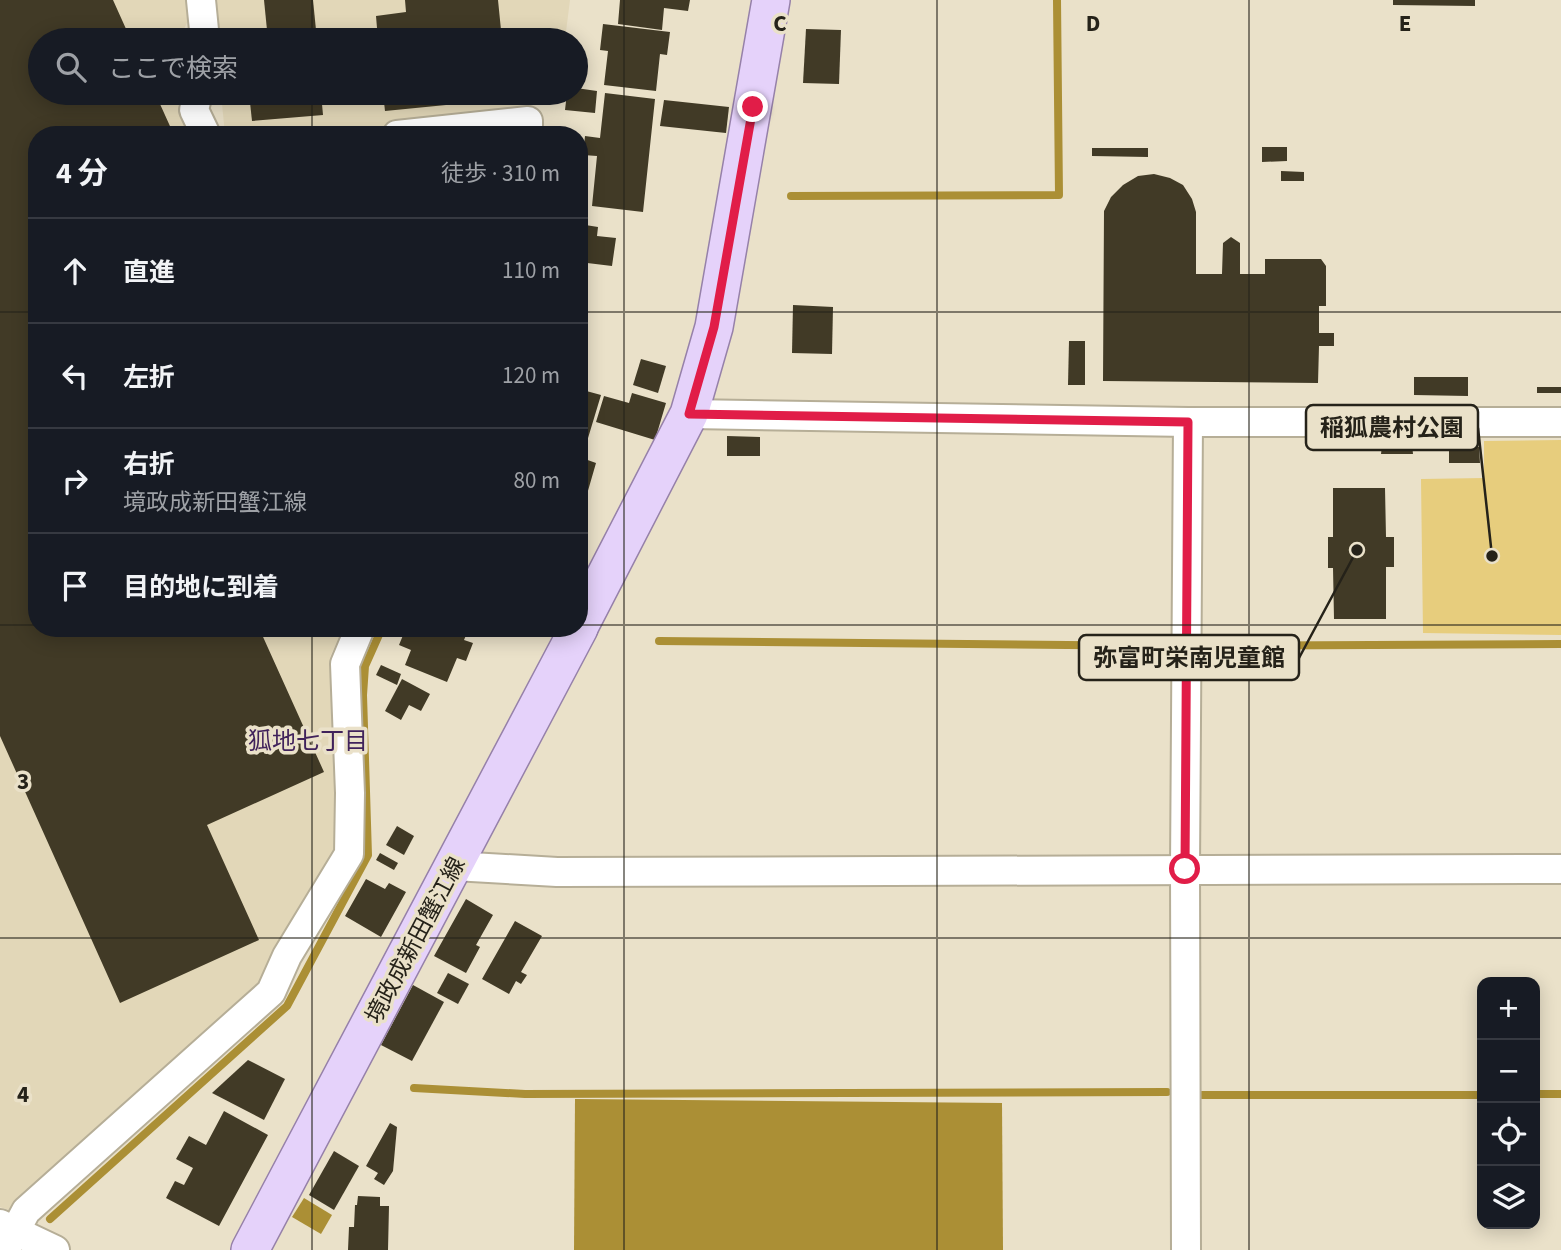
<!DOCTYPE html>
<html lang="ja">
<meta charset="utf-8">
<style>
body{margin:0;font-family:"Source Sans 3","Noto Sans JP",sans-serif;background:#242831;color:#f1f3f6}
.controls{position:absolute;right:21px;bottom:21px;display:grid;overflow:hidden;border-radius:14px;box-shadow:0 4px 18px #0003}
.controls button{width:63px;height:63px;display:grid;place-items:center;padding:0;border:0;border-bottom:2px solid #363941;background:#171b24;color:#f1f3f6;font:35px sans-serif}
.stop{position:absolute;width:21px;height:21px;margin:-16px;border:5px solid #e11d48;border-radius:50%;background:#fff}
.stop.end{background:#e11d48;border-color:#fff;box-shadow:0 2px 7px #0008}
.list{margin:0;padding:0;list-style:none}
h2{display:flex;justify-content:space-between;align-items:center;height:91px;margin:0;padding:0 28px;font-size:30px}
h2 small{font-size:23px;font-weight:400;color:#9ea1a6}
.list li{display:grid;grid-template-columns:46px 1fr auto;gap:21px;align-items:center;box-sizing:border-box;height:105px;padding:0 28px;border-top:2px solid #363941}
.list b{display:block;font-size:26px;white-space:nowrap}
.list p{margin:0;font-size:23px;white-space:nowrap;color:#9ea1a6}
.list em{font-size:23px;font-style:normal;color:#9ea1a6}
.icon{flex:none;width:38px;height:38px;fill:none;stroke:currentColor;stroke-width:2;stroke-linecap:round;stroke-linejoin:round}
.map{position:relative;flex:none;width:1561px;height:1250px;overflow:hidden}
.search{position:absolute;background:#171b24;box-shadow:0 4px 18px #0003;left:28px;top:28px;width:560px;height:77px;display:flex;align-items:center;gap:18px;box-sizing:border-box;padding:0 24px;border-radius:38px;color:#9ea1a6;font-size:26px}
.panel{position:absolute;background:#171b24;box-shadow:0 4px 18px #0003;left:28px;top:126px;width:560px;height:511px;border-radius:28px}
.map>svg:first-child{display:block}
</style>
<div class="map">
<svg width="1561" height="1250" viewBox="0 0 1561 1250">
<rect width="100%" height="100%" fill="#eae1c9"/>
<g fill="#e2d7b8">
<path d="M0 0H190L191 14 179 40H40V93H172L192 135H37V628H343L330 657 341 849 264 981 12 1211 0 1207Z"/>
<path d="M212 0H570L565 40H216Z"/>
<path d="M221 93H559L558 102 319 135H225Z"/>
</g>
<path fill="#e7cd7d" d="M1561 440V635L1423 633 1421 479 1484 478V441Z"/>
<g fill="#ab8f35">
<path d="M575 1099 1002 1103 1003 1250H574Z"/>
<path d="M304 1198 332 1215 321 1234 292 1217Z"/>
</g>
<g fill="none" stroke-linecap="round" stroke-linejoin="round">
<g stroke="#ab8f35" stroke-width="8">
<path d="M546 135V134"/>
<path d="M791 196 1059 195 1057 0"/>
<path d="M659 641 1170 646"/>
<path d="M1199 646 1561 644"/>
<path d="M414 1088 525 1094 1167 1092"/>
<path d="M1535 1094H1561"/>
<path d="M1202 1095H1482"/>
<path d="M50 1219 287 1006 368 855 363 695 365 666 382 628"/>
</g>
</g>
<g fill="#413a26">
<path d="M0 0H113L131 40H40V93H155L174 135H37V628H259L324 772 207 825 259 940 120 1003 0 736Z"/>
<path d="M264 0H313L317 40H268Z"/>
<path d="M405 0H498L502 40H378L376 16 406 12Z"/>
<path d="M620 0H690L688 11 664 8 662 30 618 24Z"/>
<path d="M1393 0H1475V6L1393 5Z"/>
<path d="M603 24 670 32 667 55 660 54 656 91 604 85 608 51 600 50Z"/>
<path d="M806 29 841 30 839 84 803 83Z"/>
<path d="M576 88 597 91 595 113 565 110 567 93H576Z"/>
<path d="M249 93H321L323 115 252 121Z"/>
<path d="M383 93H507V99L385 111Z"/>
<path d="M605 93 655 99 643 212 592 206 597 156 583 155 585 136 600 138Z"/>
<path d="M664 100 729 107 726 133 660 126Z"/>
<path d="M1262 147H1287V161L1262 162Z"/>
<path d="M1092 148H1148V157L1092 156Z"/>
<path d="M579 158 585 159 582 189H579Z"/>
<path d="M1281 171 1304 172V181H1281Z"/>
<path d="M1154 174 1170 178 1183 185 1192 199 1196 212V274H1222L1223 243 1231 237 1240 243V274H1265V259H1321L1326 266V306H1319V333H1334V346H1319L1318 383 1103 381 1104 211 1111 197 1123 185 1138 176Z"/>
<path d="M579 224 598 227 597 236 616 238 612 266 579 262Z"/>
<path d="M793 305 833 307 832 354 792 353Z"/>
<path d="M1069 341H1085V385H1068Z"/>
<path d="M641 359 666 366 658 393 633 385Z"/>
<path d="M1414 377H1468V396L1414 395Z"/>
<rect x="1537" y="387" width="24" height="6"/>
<path d="M579 389 601 395 582 458 596 463 583 508 579 507Z"/>
<path d="M632 393 666 403 655 440 596 422 604 396 629 403Z"/>
<path d="M727 436 760 437V456H727Z"/>
<path d="M1412 444 1413 454H1381L1382 445Z"/>
<path d="M1449 447H1479L1480 463H1449Z"/>
<path d="M1333 488H1385L1386 537H1394V567H1386V619H1334L1333 568H1328V537H1333Z"/>
<path d="M406 628H469L464 640 473 643 466 661 457 658 447 682 405 665 411 650 399 645Z"/>
<path d="M381 665 401 674 397 685 376 675Z"/>
<path d="M402 679 430 694 421 711 409 705 401 720 385 711Z"/>
<path d="M397 826 414 836 404 855 386 845Z"/>
<path d="M380 853 398 863 394 870 376 860Z"/>
<path d="M366 879 385 889 389 883 406 892 381 937 345 916Z"/>
<path d="M466 899 493 915 476 945 480 947 466 973 434 956Z"/>
<path d="M515 921 542 936 521 972 527 975 521 984 516 981 509 994 482 979Z"/>
<path d="M448 973 469 984 458 1004 437 993Z"/>
<path d="M413 985 444 1002 412 1061 381 1045Z"/>
<path d="M248 1060 285 1079 264 1120 212 1093Z"/>
<path d="M224 1111 268 1135 219 1226 166 1198 175 1181 184 1185 193 1168 176 1159 189 1136 206 1145Z"/>
<path d="M390 1123 397 1127 393 1171 384 1185 374 1179 378 1173 366 1166Z"/>
<path d="M334 1151 359 1166 334 1210 309 1195Z"/>
<path d="M358 1196 380 1197V1206H389L388 1250H348L349 1227H354L355 1205H357Z"/>
</g>
<g fill="none" stroke-linecap="round" stroke-linejoin="round">
<g stroke="#b6ae97" stroke-width="32">
<g id="minor">
<path d="M201 0 205 40"/>
<path d="M198 93 194 110 206 135"/>
<path d="M397 135 528 121V135"/>
<path d="M689 414 1188 422H1561"/>
<path d="M454 866 557 872 1561 869"/>
<path d="M0 1224 55 1250"/>
<path d="M5 1250 26 1211 271 992 287 956 349 854 350 793 345 664 360 628"/>
<path d="M1186 1250 1185 869 1188 422"/>
</g>
</g>
<g stroke="#9681a9" stroke-width="40">
<g id="major">
<path d="M579 627 689 414 714 327 771 0"/>
<path d="M250 1250 579 628"/>
</g>
</g>
<use href="#minor" stroke="#fff" stroke-width="28"/>
<use href="#major" stroke="#e5d2fa" stroke-width="37"/>
</g>
<g fill="none" stroke-linecap="round" stroke-linejoin="round">
<path stroke="#e11d48" stroke-width="9" d="M753 107 714 327 689 414 1188 422 1185 869"/>
</g>
<path fill="none" stroke="#252219" stroke-width="2" stroke-opacity="0.55" d="M312 0V40M624 0V1250M937 0V1250M1249 0V1250M312 93V135M0 312H37M579 312H1561M0 625H37M579 625H1561M312 628V1250M0 938H1561"/>
<g text-anchor="middle" stroke-width="7" stroke-linejoin="round" paint-order="stroke">
<g font-size="23" fill="#252219" stroke="#eae1c9">
<text transform="translate(415 940) rotate(-62)" y="8">境政成新田蟹江線</text>
</g>
<g font-size="24" fill="#40225b" stroke="#eae1c9">
<text x="308" y="749">狐地七丁目</text>
</g>
</g>
<g font-size="23" text-anchor="middle" font-weight="bold" fill="#252219" stroke="#eae1c9" stroke-width="7" stroke-linejoin="round" paint-order="stroke">
<text x="780" y="31">C</text>
<text x="1093" y="31">D</text>
<text x="1405" y="31">E</text>
<text x="23" y="789">3</text>
<text x="23" y="1102">4</text>
</g>
<path fill="none" stroke="#252219" stroke-width="2.5" d="M1492 556L1478 428M1357 550L1299 658"/>
<g fill="#252219" stroke="#eae1c9" stroke-width="2.5">
<circle cx="1492" cy="556" r="7"/>
<circle cx="1357" cy="550" r="7"/>
</g>
<g fill="#eae1c9" stroke="#252219" stroke-width="2.5">
<rect x="1306" y="405" width="172" height="45" rx="7"/>
<rect x="1079" y="635" width="220" height="45" rx="7"/>
</g>
<g font-size="24" text-anchor="middle" font-weight="bold" fill="#252219">
<text x="1392" y="436">稲狐農村公園</text>
<text x="1189" y="666">弥富町栄南児童館</text>
</g>
</svg>
<div class="controls">
<button>+</button>
<button>−</button>
<button><svg class="icon" aria-label="locate" viewBox="0 0 24 24"><circle cx="12" cy="12" r="6"/><path d="M12 2v4M12 18v4M2 12h4M18 12h4"/></svg></button>
<button><svg class="icon" aria-label="layers" viewBox="0 0 24 24"><path d="M12 4l9 5-9 5-9-5zM3 14l9 5 9-5"/></svg></button>
</div>
<div class="stop" style="left:1185px;top:869px"></div>
<div class="stop end" style="left:753px;top:107px"></div>
<div class="search"><svg class="icon" aria-label="search" viewBox="0 0 24 24"><circle cx="10" cy="10" r="6"/><path d="M15 15l6 6"/></svg>ここで検索</div>
<section class="panel">
<h2>4 分<small>徒歩 · 310 m</small></h2>
<ul class="list">
<li><svg class="icon" aria-label="ahead" viewBox="0 0 24 24"><path d="M12 20V5M6 11l6-6 6 6"/></svg><div><b>直進</b></div><em>110 m</em></li>
<li><svg class="icon" aria-label="left" viewBox="0 0 24 24"><path d="M17 20v-9H6M10 6l-5 5 5 5"/></svg><div><b>左折</b></div><em>120 m</em></li>
<li><svg class="icon" aria-label="right" viewBox="0 0 24 24"><path d="M7 20v-9h11M14 6l5 5-5 5"/></svg><div><b>右折</b><p>境政成新田蟹江線</p></div><em>80 m</em></li>
<li><svg class="icon" aria-label="arrive" viewBox="0 0 24 24"><path d="M6 21V4h12l-3 4 3 4H6"/></svg><div><b>目的地に到着</b></div></li>
</ul>
</section>
</div>
